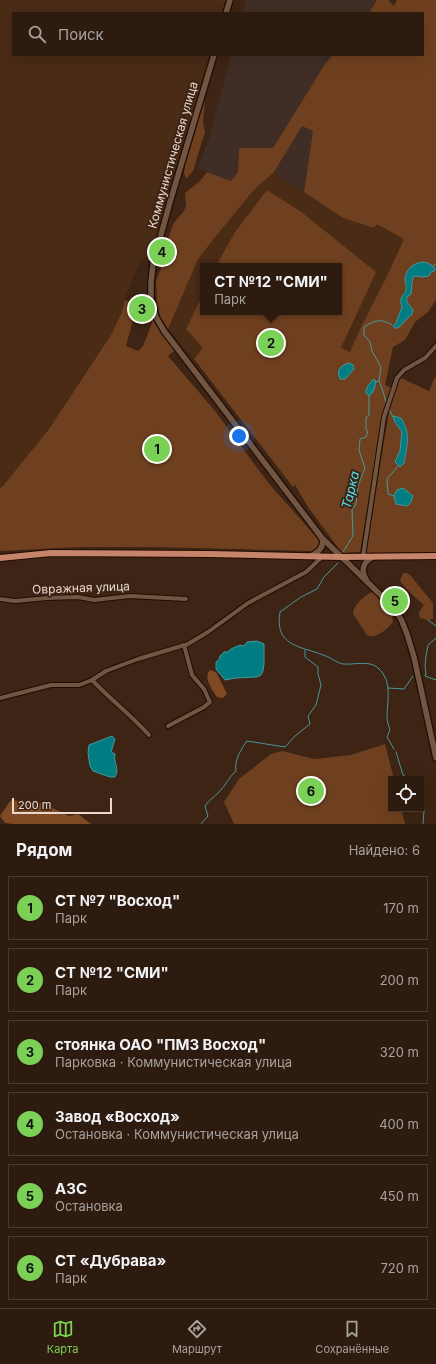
<!DOCTYPE html>
<html lang="ru">
<meta charset="utf-8">
<style>
body{margin:0;font-family:Inter,sans-serif;background:#362418;color:#f1f3f6}
.controls{position:absolute;right:12px;bottom:12px;display:grid;overflow:hidden;border-radius:0px;box-shadow:0 4px 16px #0002}
.controls button{width:36px;height:36px;display:grid;place-items:center;padding:0;border:0;border-bottom:1px solid #49392f;background:#2e1b0f;color:#f1f3f6;font:20px sans-serif}
.scale{position:absolute;left:12px;bottom:10px;width:100px;box-sizing:border-box;padding-left:4px;border:2px solid #e9d8ce;border-top:0;font-size:11px;line-height:14px;white-space:nowrap;color:#e9d8ce;-webkit-text-stroke:3px #3d2414;paint-order:stroke}
.you{position:absolute;left:239px;top:436px;width:14px;height:14px;margin:-10px;border:3px solid #fff;border-radius:50%;background:#1a73e8;box-shadow:0 0 0 6px #1a73e833}
.badge{display:grid;place-items:center;width:26px;height:26px;border-radius:50%;background:#7bd156;color:#111;font-size:13px;font-weight:700}
.pin{position:absolute;translate:-50% -50%;border:2px solid #fff;box-shadow:0 1px 4px #0006}
.popup{position:absolute;left:200px;top:263px;width:142px;height:52px;box-sizing:border-box;display:grid;place-content:center;border-radius:0px;background:#2e1b0f;filter:drop-shadow(0 1px 3px #0005);font-size:13px;white-space:nowrap;color:#a7a19e}
.popup b{font-size:15px;color:#f1f3f6}
.popup::after{content:'';position:absolute;left:50%;top:100%;margin-left:-8px;border:8px solid transparent;border-top-color:#2e1b0f}
.list{margin:0;padding:0;list-style:none}
h2{display:flex;justify-content:space-between;align-items:center;height:52px;margin:0;padding:0 16px;font-size:17px}
h2 small{font-size:13px;font-weight:400;color:#a7a19e}
.list li{display:grid;grid-template-columns:26px 1fr auto;gap:12px;align-items:center;box-sizing:border-box;height:64px;margin:0 8px 8px;padding:0 8px;border:1px solid #49392f;border-radius:0px}
.list b{display:block;font-size:15px;white-space:nowrap}
.list p{margin:0;font-size:13px;white-space:nowrap;color:#a7a19e}
.list em{font-size:13px;font-style:normal;color:#a7a19e}
.icon{flex:none;width:22px;height:22px;fill:none;stroke:currentColor;stroke-width:2;stroke-linecap:round;stroke-linejoin:round}
.map{position:relative;flex:none;width:436px;height:824px;overflow:hidden}
.search{position:absolute;background:#2e1b0f;box-shadow:0 4px 16px #0002;left:12px;right:12px;top:12px;height:44px;display:flex;align-items:center;gap:10px;box-sizing:border-box;padding:0 14px;border-radius:0px;color:#a7a19e;font-size:15px}
.sheet{height:484px;background:#2e1b0f}
nav{display:flex;justify-content:space-around;align-items:center;box-sizing:border-box;height:56px;border-top:1px solid #49392f;background:#2e1b0f;font-size:11px;color:#a7a19e}
nav a{display:grid;justify-items:center;gap:2px}
nav .on{color:#7bd156}
.map>svg:first-child{display:block}
</style>
<div class="map">
<svg width="436" height="824" viewBox="0 0 436 824">
<rect width="100%" height="100%" fill="#3d2414"/>
<g fill="#402e26">
<path d="M246 0H377L369 13H242Z"/>
<path d="M231 55H333L325 64 273 148H239L238 172 231 182 198 168 211 133Z"/>
<path d="M302 126 313 131 304 192 274 172Z"/>
</g>
<g fill="#4a2b16">
<path d="M0 0H228L224 13H13V55H211L152 256 147 258H144L140 262 126 295 121 314 111 335 49 429 3 486 0 488Z"/>
<path d="M274 172 343 218 377 224 404 239 386 278 360 329 350 352 341 349 352 323 334 239 300 211 267 190 235 232 216 266H203V294L186 329 204 348 194 359 168 329 198 259 216 236 253 191Z"/>
</g>
<g fill="#6f401f" fill-rule="evenodd">
<path d="M377 0H389V1L394 6 397 0H436V300L428 312 415 322 405 340 393 347 385 385 392 388 382 418 360 552 342 553 308 507 295 485 293 487 194 359 203 348 186 329 203 294V312H339V266H216L235 232 267 190 300 211 376 272 341 348 350 352 360 329 386 278 404 239 377 224 374 228 343 218 304 192 313 131 302 126 274 172 253 191 216 236 198 259 168 329 160 317 157 301 156 281 167 252 166 246 173 224 184 211 186 205 185 193 200 181 207 172 231 181 238 172 239 148H273L325 64 333 55H423V13H369ZM435 268 431 272 422 277 416 276 413 277 407 302 410 305 412 314 398 328 393 325 396 323 402 307 404 292 406 289 405 279Z"/>
<path d="M205 99 203 123 205 132 204 135 193 171 186 179 184 173 185 165Z"/>
<path d="M147 295H149L153 312 177 349 168 356 215 411 270 485 320 541 319 548 312 551 152 547H80L0 551V488L3 486 49 429 111 335 121 314 125 300 137 305 126 346 138 351 143 346 152 323 147 306Z"/>
<path d="M435 377H436V552L366 553 388 417 396 386 401 378 429 391ZM393 416 401 418C411 434 407 445 404 463L397 460 400 451 402 432 395 422Z"/>
<path d="M403 573H407L410 575 433 603V619L428 620 420 618 419 612 424 605C415 598 407 590 400 581Z"/>
<path d="M372 592C382 599 383 607 389 615H392L393 622C387 629 376 640 367 635L353 614C353 605 364 596 372 592Z"/>
<path d="M385 744 394 779H391V809H401L405 824H234L224 802 239 779 271 754 282 751 314 759 351 755Z"/>
</g>
<g fill="#7f4922">
<path d="M210 670 216 672 227 694 223 698 217 697C212 689 203 678 210 670Z"/>
<path d="M11 800 44 804 69 816 78 814 91 824H13L5 823 0 816Z"/>
</g>
<g fill="#007d82" stroke="#469899">
<path d="M423 262 428 263 435 268 434 271 431 272 429 276 422 277 416 276 413 277 412 282 411 294 407 297V302L413 310 412 314 398 328H395L393 326 396 323 402 307C398 296 405 296 406 289 407 286 405 282 405 279 406 269 413 263 423 262Z"/>
<path d="M349 363 353 365 354 369 345 379H340C336 370 340 366 349 363Z"/>
<path d="M374 379 376 382 373 392 369 396 366 393C366 387 369 384 374 379Z"/>
<path d="M393 416 401 418C411 434 407 445 404 463L400 467 395 462 400 451 402 432 395 422Z"/>
<path d="M403 488 413 496 411 502 407 506 396 504 394 496 397 490Z"/>
<path d="M257 641 264 644V664L263 671 261 675 257 677 236 678 225 680 216 669V662L219 660 220 656 224 652H228L231 649 240 645 244 646 247 642Z"/>
<path d="M112 736 115 739 111 752 115 754C113 763 120 768 115 777H110L93 771 90 766 88 753 89 745Z"/>
</g>
<g fill="none" stroke-linecap="round" stroke-linejoin="round">
<g stroke="#469899" stroke-width="1">
<path d="M432 267 436 264"/>
<path d="M379 381 383 391 386 403"/>
<path d="M375 382 379 381 381 367 372 351 370 342 364 335V327C375 320 381 318 392 325"/>
<path d="M389 409 393 417"/>
<path d="M394 496 388 494 387 479 398 466"/>
<path d="M343 552 353 536 352 510 356 504 358 486 365 468 359 450 360 439 366 437 368 431 366 430V417L369 415V395"/>
<path d="M338 563 324 577 317 589 301 597 280 612C274 646 300 646 323 655 330 657 337 663 343 664 354 665 370 660 378 668 393 681 387 701 387 718 387 722 389 726 390 730L387 737 394 749"/>
<path d="M428 620 436 626"/>
<path d="M436 638 428 645 426 656 425 666 426 673 425 676 436 680"/>
<path d="M388 688 404 689 413 676"/>
<path d="M396 752 403 775 410 779"/>
<path d="M421 808 424 810 423 824"/>
<path d="M201 824 208 816 205 806C209 800 214 797 219 792 226 785 229 777 236 771 234 761 241 749 247 741L285 747 295 736 310 724 308 716 316 705 321 685 318 674V667L305 657V650"/>
</g>
<g stroke="#230c00" stroke-width="6">
<g id="street">
<path d="M363 557 384 417 397 378 404 370 425 358 436 346"/>
<path d="M0 599 15 601 47 598 78 597 94 600 130 596 186 599"/>
<path d="M92 680C110 699 131 715 149 735"/>
<path d="M0 698 51 685H79L92 680 106 671 138 659 188 644 208 632 248 603 306 572 322 557"/>
<path d="M168 726 204 707 210 702 204 689 192 675 184 645"/>
</g>
</g>
<g stroke="#230c00" stroke-width="8">
<g id="secondary">
<path d="M226 13 230 0"/>
<path d="M214 55 170 202 153 264 151 283V300L156 317 164 331 322 538 391 605 401 619 407 634 414 657 436 758"/>
<path d="M311 556C318 552 325 547 322 538"/>
<path d="M366 579C360 570 364 561 373 557"/>
</g>
</g>
<g stroke="#230c00" stroke-width="8">
<path id="primary" d="M0 558 51 553 210 554 341 557 436 556"/>
</g>
<use href="#street" stroke="#725644" stroke-width="4"/>
<use href="#secondary" stroke="#725644" stroke-width="5.5"/>
<use href="#primary" stroke="#c6846b" stroke-width="6"/>
</g>
<g text-anchor="middle" stroke-width="4" stroke-linejoin="round" paint-order="stroke">
<g font-size="12" fill="#e9d8ce" stroke="#3d2414">
<text transform="translate(173 155) rotate(-74)" y="4">Коммунистическая улица</text>
<text transform="translate(81 588) rotate(-2)" y="4">Овражная улица</text>
</g>
<g font-size="13" font-style="italic" fill="#51e2e9" stroke="#3d2414">
<text transform="translate(350 490) rotate(-76)" y="5">Тарка</text>
</g>
</g>
</svg>
<div class="controls">
<button><svg class="icon" aria-label="locate" viewBox="0 0 24 24"><circle cx="12" cy="12" r="6"/><path d="M12 2v4M12 18v4M2 12h4M18 12h4"/></svg></button>
</div>
<div class="scale">200 m</div>
<div class="you"></div>
<div class="pin badge" style="left:157px;top:449px">1</div>
<div class="pin badge" style="left:271px;top:343px">2</div>
<div class="popup"><b>СТ №12 &quot;СМИ&quot;</b>Парк</div>
<div class="pin badge" style="left:142px;top:309px">3</div>
<div class="pin badge" style="left:162px;top:252px">4</div>
<div class="pin badge" style="left:395px;top:601px">5</div>
<div class="pin badge" style="left:311px;top:791px">6</div>
<div class="search"><svg class="icon" aria-label="search" viewBox="0 0 24 24"><circle cx="10" cy="10" r="6"/><path d="M15 15l6 6"/></svg>Поиск</div>
</div>
<section class="sheet">
<h2>Рядом<small>Найдено: 6</small></h2>
<ul class="list">
<li><span class="badge">1</span><div><b>СТ №7 &quot;Восход&quot;</b><p>Парк</p></div><em>170 m</em></li>
<li><span class="badge">2</span><div><b>СТ №12 &quot;СМИ&quot;</b><p>Парк</p></div><em>200 m</em></li>
<li><span class="badge">3</span><div><b>стоянка ОАО &quot;ПМЗ Восход&quot;</b><p>Парковка · Коммунистическая улица</p></div><em>320 m</em></li>
<li><span class="badge">4</span><div><b>Завод «Восход»</b><p>Остановка · Коммунистическая улица</p></div><em>400 m</em></li>
<li><span class="badge">5</span><div><b>АЗС</b><p>Остановка</p></div><em>450 m</em></li>
<li><span class="badge">6</span><div><b>СТ «Дубрава»</b><p>Парк</p></div><em>720 m</em></li>
</ul>
</section>
<nav>
<a class="on"><svg class="icon" aria-label="map" viewBox="0 0 24 24"><path d="M3 6l6-2 6 2 6-2v14l-6 2-6-2-6 2zM9 4v14M15 6v14"/></svg>Карта</a>
<a><svg class="icon" aria-label="directions" viewBox="0 0 24 24"><path d="M12 3l9 9-9 9-9-9zM9 14v-3h6M13 9l2 2-2 2"/></svg>Маршрут</a>
<a><svg class="icon" aria-label="saved" viewBox="0 0 24 24"><path d="M7 4h10v16l-5-4-5 4z"/></svg>Сохранённые</a>
</nav>
